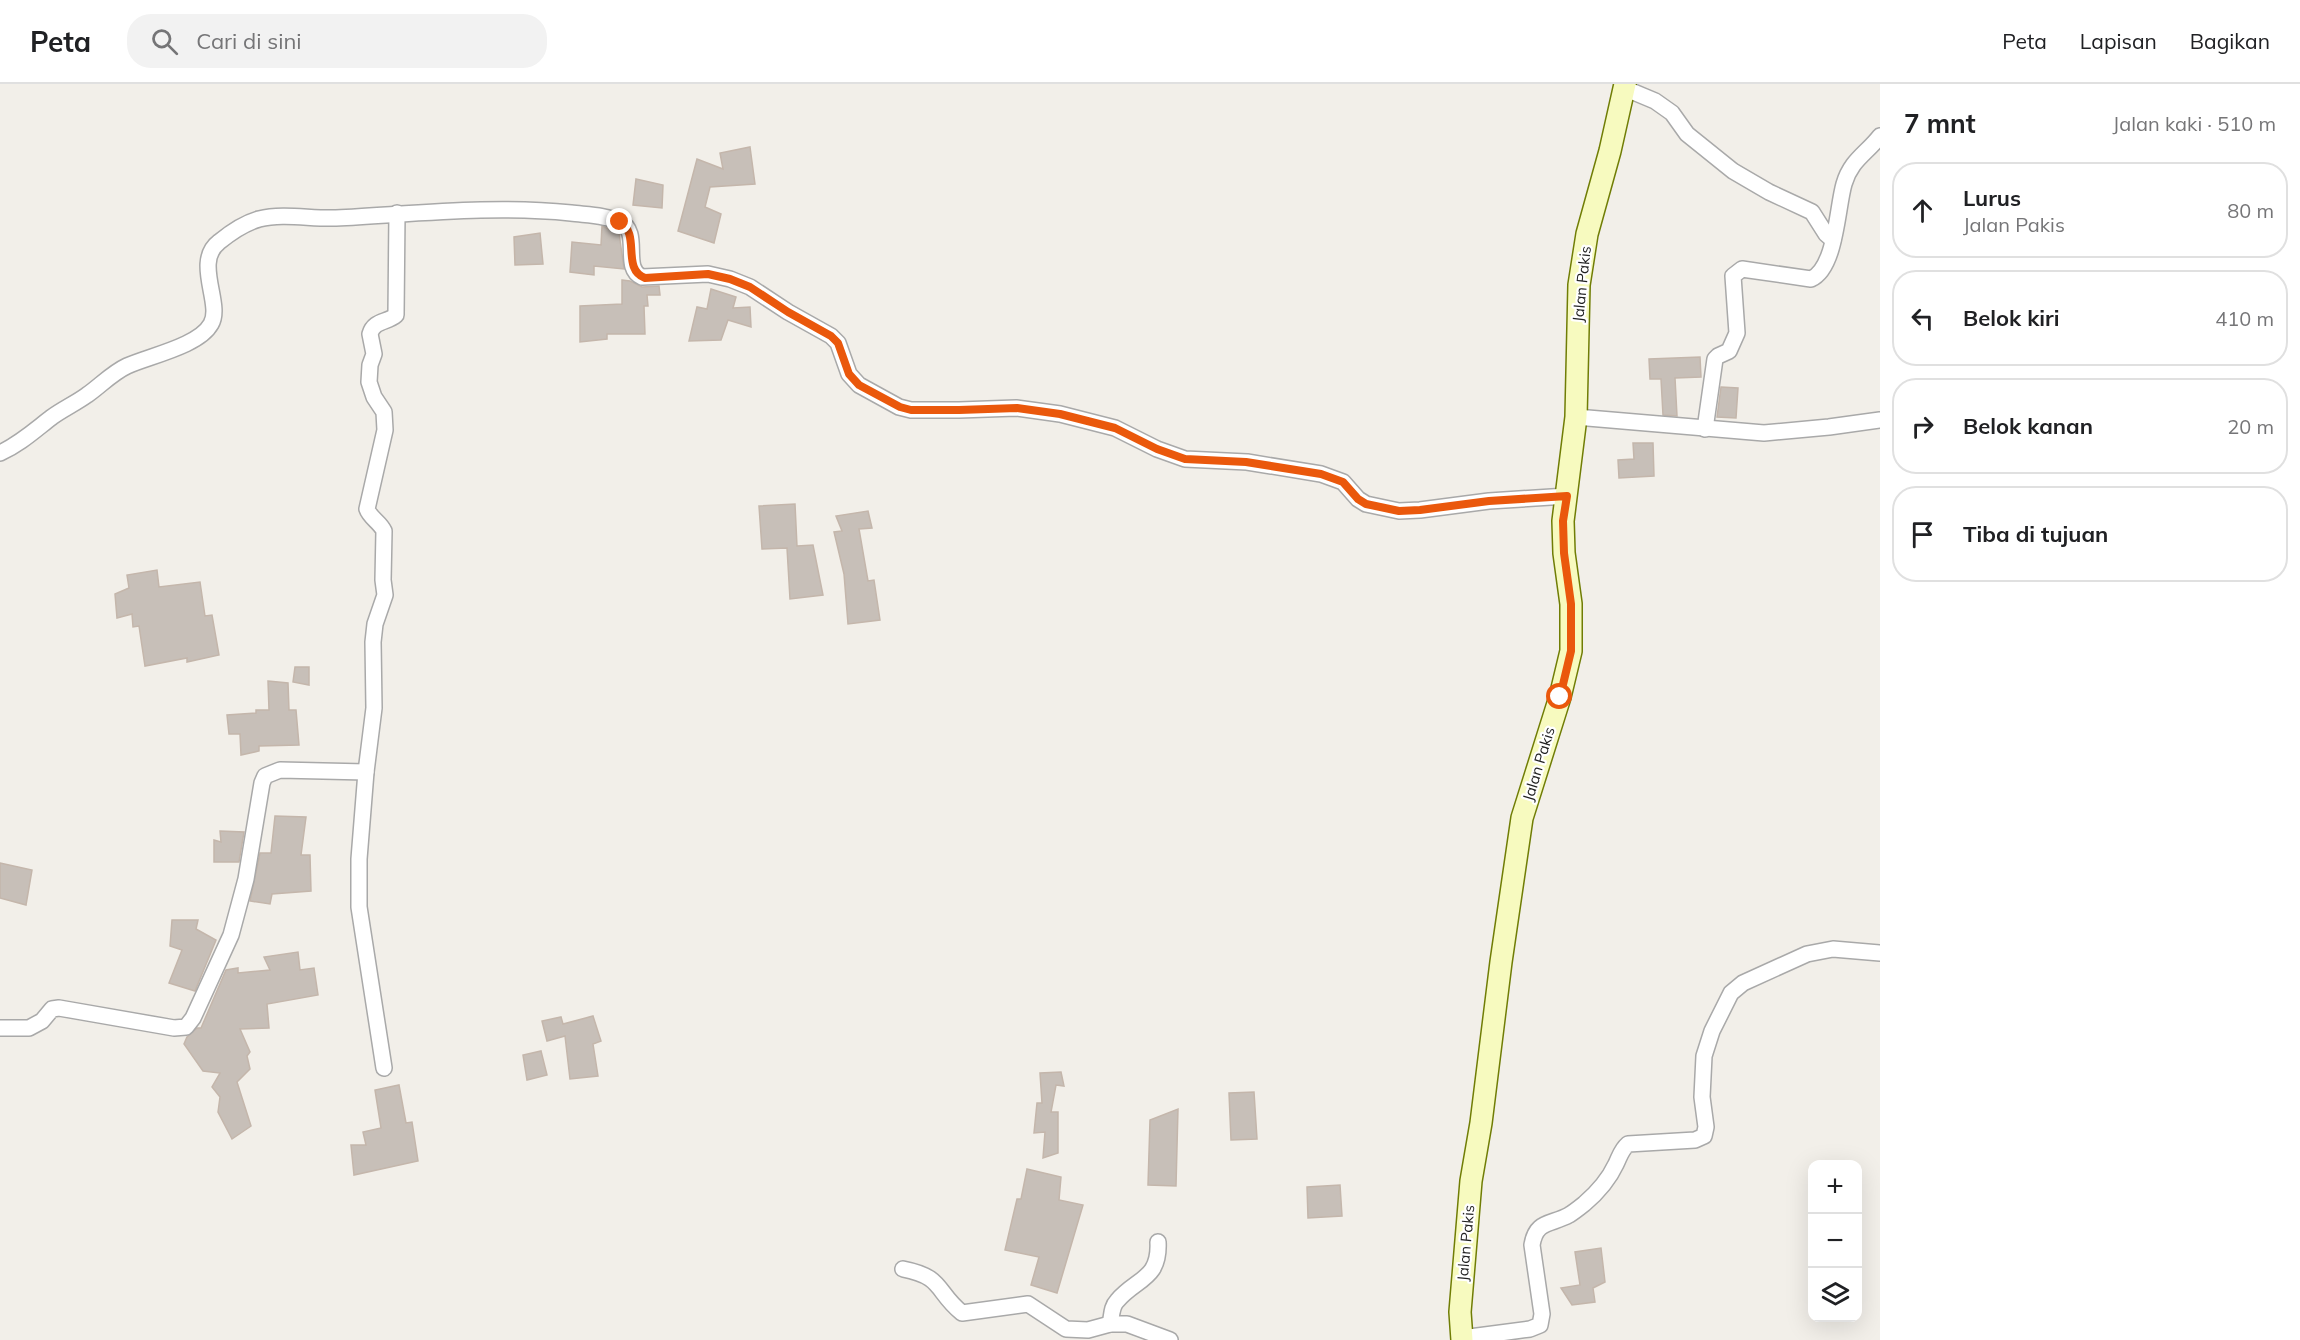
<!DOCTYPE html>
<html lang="id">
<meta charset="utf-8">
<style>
body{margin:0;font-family:Mulish,sans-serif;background:#f2f2f2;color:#202124}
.controls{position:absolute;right:18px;bottom:18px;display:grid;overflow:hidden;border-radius:12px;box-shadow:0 6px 24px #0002}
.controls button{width:54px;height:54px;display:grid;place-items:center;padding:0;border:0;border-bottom:2px solid #e0e0e0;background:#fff;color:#202124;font:30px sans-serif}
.stop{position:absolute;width:18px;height:18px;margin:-14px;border:4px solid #ea580c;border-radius:50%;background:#fff}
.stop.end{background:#ea580c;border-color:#fff;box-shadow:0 2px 6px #0008}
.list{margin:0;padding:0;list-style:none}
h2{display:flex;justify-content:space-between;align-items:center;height:78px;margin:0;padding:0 24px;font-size:26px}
h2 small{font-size:20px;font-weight:400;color:#757577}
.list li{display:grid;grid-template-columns:39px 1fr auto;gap:18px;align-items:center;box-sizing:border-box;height:96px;margin:0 12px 12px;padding:0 12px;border:2px solid #e0e0e0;border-radius:24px}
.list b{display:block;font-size:22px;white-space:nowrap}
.list p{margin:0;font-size:20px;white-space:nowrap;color:#757577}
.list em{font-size:20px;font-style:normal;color:#757577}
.icon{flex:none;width:33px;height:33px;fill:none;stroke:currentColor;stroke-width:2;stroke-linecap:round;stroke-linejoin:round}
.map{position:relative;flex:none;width:1880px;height:1256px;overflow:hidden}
header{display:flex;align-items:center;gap:36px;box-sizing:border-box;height:84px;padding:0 30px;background:#fff;border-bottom:2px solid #e0e0e0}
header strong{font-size:28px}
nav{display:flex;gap:33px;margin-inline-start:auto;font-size:21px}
.search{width:420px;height:54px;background:#f2f2f2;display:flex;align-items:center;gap:15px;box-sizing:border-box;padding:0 21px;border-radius:24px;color:#757577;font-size:22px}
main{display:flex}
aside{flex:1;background:#fff}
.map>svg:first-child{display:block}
</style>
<header>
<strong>Peta</strong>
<div class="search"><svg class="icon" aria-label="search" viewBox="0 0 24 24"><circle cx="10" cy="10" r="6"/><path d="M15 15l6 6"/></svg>Cari di sini</div>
<nav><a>Peta</a><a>Lapisan</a><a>Bagikan</a></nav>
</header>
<main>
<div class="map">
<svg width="1880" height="1256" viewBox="0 0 1880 1256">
<rect width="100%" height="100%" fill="#f2efe9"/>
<g fill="#c7bfb8" stroke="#c4b6ab" stroke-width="1.5">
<path d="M750 63 755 100 710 103 705 123 721 130 714 159 678 147 697 75 723 85 720 69Z"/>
<path d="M636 95 663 101 662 124 633 121Z"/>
<path d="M602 142 619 149 624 185 594 182V191L570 188 572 158 601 161Z"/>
<path d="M540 149 543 180 515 181 514 153Z"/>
<path d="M622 196 630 197 642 203 659 202 660 211H647L648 222H644L645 250H607V255L580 258V222L622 220Z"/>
<path d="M711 205 736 213 733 224 750 223 751 243 728 236 721 256 689 257 697 223 707 225Z"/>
<path d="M1700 273 1701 293 1675 294 1677 332 1663 331 1661 295H1650L1649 275Z"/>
<path d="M1721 303 1738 304 1736 334 1717 333Z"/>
<path d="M1633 359H1653L1654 392 1619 394 1618 376 1634 375Z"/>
<path d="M795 420 797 462 813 461 823 511 790 515 787 464 762 465 759 422Z"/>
<path d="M868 427 872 444 859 445 868 497 874 496 880 536 848 540 844 490 834 448 842 447 836 432Z"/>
<path d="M157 486 159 503 200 498 205 532 212 531 219 571 187 578V574L145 582 139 542 133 543 132 530 117 534 115 510 129 504 127 491Z"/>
<path d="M295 583H309V601L293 598Z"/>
<path d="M268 597 288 599 289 626H296L299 661 259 662V667L241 671 240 650H229L227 631 256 629V626H269Z"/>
<path d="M275 732 306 733 301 771H310L311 807 272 810 270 820 250 817 260 769H271Z"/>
<path d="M220 747 244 748 239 778H214V756L221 758Z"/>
<path d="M0 779 32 786 26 821 0 814Z"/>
<path d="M172 836H198L196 845 216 856 195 907 169 899 182 866 170 862Z"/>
<path d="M298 868 300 886 314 884 318 911 267 920 269 944 240 945 250 968 247 972 250 985 237 998 251 1042 232 1055 218 1028 220 1013 212 1003 220 989 203 987 184 960 187 953 197 944H201L226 886 238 884V889L270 886 264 873Z"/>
<path d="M593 932 601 957 593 960 598 992 570 995 565 952 547 957 542 937 561 933 563 940Z"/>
<path d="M541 967 547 991 527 996 523 971Z"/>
<path d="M1061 988 1064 1002 1056 1001 1051 1028H1058V1069L1043 1074 1045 1048 1034 1049 1037 1019H1042L1040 989Z"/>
<path d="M399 1001 406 1039 412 1038 418 1077 354 1091 351 1061H366L363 1048 381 1044 375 1006Z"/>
<path d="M1254 1008 1257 1055 1231 1056 1229 1009Z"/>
<path d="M1178 1025 1176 1102 1148 1101 1150 1036Z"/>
<path d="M1027 1085 1061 1093 1059 1116 1083 1121 1057 1209 1031 1201 1039 1173 1005 1166 1017 1115H1021Z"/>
<path d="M1340 1101 1342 1132 1308 1134 1307 1103Z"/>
<path d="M1601 1164 1605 1198 1593 1204 1595 1218 1572 1221 1561 1204 1580 1201 1575 1168Z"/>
</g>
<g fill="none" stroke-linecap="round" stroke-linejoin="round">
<g stroke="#a9a9a9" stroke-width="18">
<g id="street">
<path d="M1624 4 1655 17 1672 29 1687 50 1733 87 1769 108 1812 128 1826 150 1833 156"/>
<path d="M1576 333 1764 349 1829 343 1880 336"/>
<path d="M1705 345 1715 275 1718 272 1729 267 1737 249 1733 192 1742 185 1811 195C1836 184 1837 124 1844 100 1851 76 1866 70 1880 52"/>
<path d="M0 369C20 360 35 346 52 333 63 325 76 319 87 311 100 302 112 289 127 282 149 272 199 262 211 240 223 220 193 178 219 158 230 149 245 139 259 135 284 129 310 135 336 134 415 130 492 121 571 129 587 131 606 131 620 138 642 148 621 184 642 193L708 190 730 195 750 203 788 228 831 252 838 259 849 290 859 301 899 323 911 326H959L1016 324 1060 330 1115 344 1157 365 1185 375 1247 378 1321 390 1343 398 1358 415 1366 420 1399 427 1420 426 1489 417 1567 412"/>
<path d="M0 944H29L42 937 52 925 59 924 174 944 186 943 193 934 231 851 246 795 262 699 265 692 280 686 366 688"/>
<path d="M384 984 359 823V775L366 688 374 624 373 558 375 540 385 511 383 496 384 447C380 438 370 434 367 425L385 346 384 328 374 313 369 298 370 281 374 270 370 250C374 236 387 239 396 231L397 129"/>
<path d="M903 1185C944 1193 935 1207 962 1229L1028 1220 1066 1245 1088 1246 1110 1240H1127L1170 1256"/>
<path d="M1110 1240C1112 1233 1111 1223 1117 1217 1136 1194 1160 1196 1158 1158"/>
<path d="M1462 1254 1530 1245 1540 1241 1542 1230 1532 1161C1536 1136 1551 1141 1569 1131 1574 1128 1579 1124 1584 1120 1597 1109 1609 1095 1616 1080 1620 1072 1621 1066 1628 1060L1695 1056 1704 1052 1706 1043 1702 1013 1704 972 1712 947 1731 909 1743 899 1807 870 1833 865 1880 869"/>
</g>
</g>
<g stroke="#707d05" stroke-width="24">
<path id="secondary" d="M1462 1256 1460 1228 1471 1097 1481 1039 1501 878 1522 734 1560 613 1571 567V520L1564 469 1563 437 1576 333 1579 201 1587 150 1610 67 1625 0"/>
</g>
<use href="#street" stroke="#fff" stroke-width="15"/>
<use href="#secondary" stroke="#f7fabf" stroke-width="21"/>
</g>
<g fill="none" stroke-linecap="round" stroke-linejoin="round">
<path stroke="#ea580c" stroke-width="8" d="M620 138C641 150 621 185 645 194L708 190 730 195 750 203 788 228 831 252 838 259 849 290 859 301 900 323 911 326H959L1017 324 1060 330 1115 344 1157 365 1185 375 1246 378 1321 390 1343 398 1358 415 1366 420 1399 427 1420 426 1489 417 1567 412 1563 437 1564 469 1571 520V567L1560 613"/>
</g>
<g text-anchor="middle" stroke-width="4.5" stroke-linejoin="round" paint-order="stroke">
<g font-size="15" fill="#222" stroke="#fff">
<text transform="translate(1582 200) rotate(-84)" y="5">Jalan Pakis</text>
<text transform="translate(1539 680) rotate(-73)" y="5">Jalan Pakis</text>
<text transform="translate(1466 1159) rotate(-85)" y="5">Jalan Pakis</text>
</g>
</g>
</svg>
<div class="controls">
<button>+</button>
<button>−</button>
<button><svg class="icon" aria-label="layers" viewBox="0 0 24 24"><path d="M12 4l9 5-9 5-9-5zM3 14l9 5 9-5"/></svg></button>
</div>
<div class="stop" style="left:1560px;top:613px"></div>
<div class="stop end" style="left:620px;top:138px"></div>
</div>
<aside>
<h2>7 mnt<small>Jalan kaki · 510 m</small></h2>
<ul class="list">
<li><svg class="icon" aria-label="ahead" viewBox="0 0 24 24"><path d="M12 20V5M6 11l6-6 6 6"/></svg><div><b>Lurus</b><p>Jalan Pakis</p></div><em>80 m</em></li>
<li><svg class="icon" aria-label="left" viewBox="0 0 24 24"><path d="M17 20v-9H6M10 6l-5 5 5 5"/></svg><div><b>Belok kiri</b></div><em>410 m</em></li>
<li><svg class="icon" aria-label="right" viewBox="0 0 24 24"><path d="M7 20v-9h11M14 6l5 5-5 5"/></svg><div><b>Belok kanan</b></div><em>20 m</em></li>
<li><svg class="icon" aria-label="arrive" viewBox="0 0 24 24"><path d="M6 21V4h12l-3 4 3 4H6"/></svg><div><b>Tiba di tujuan</b></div></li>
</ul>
</aside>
</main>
